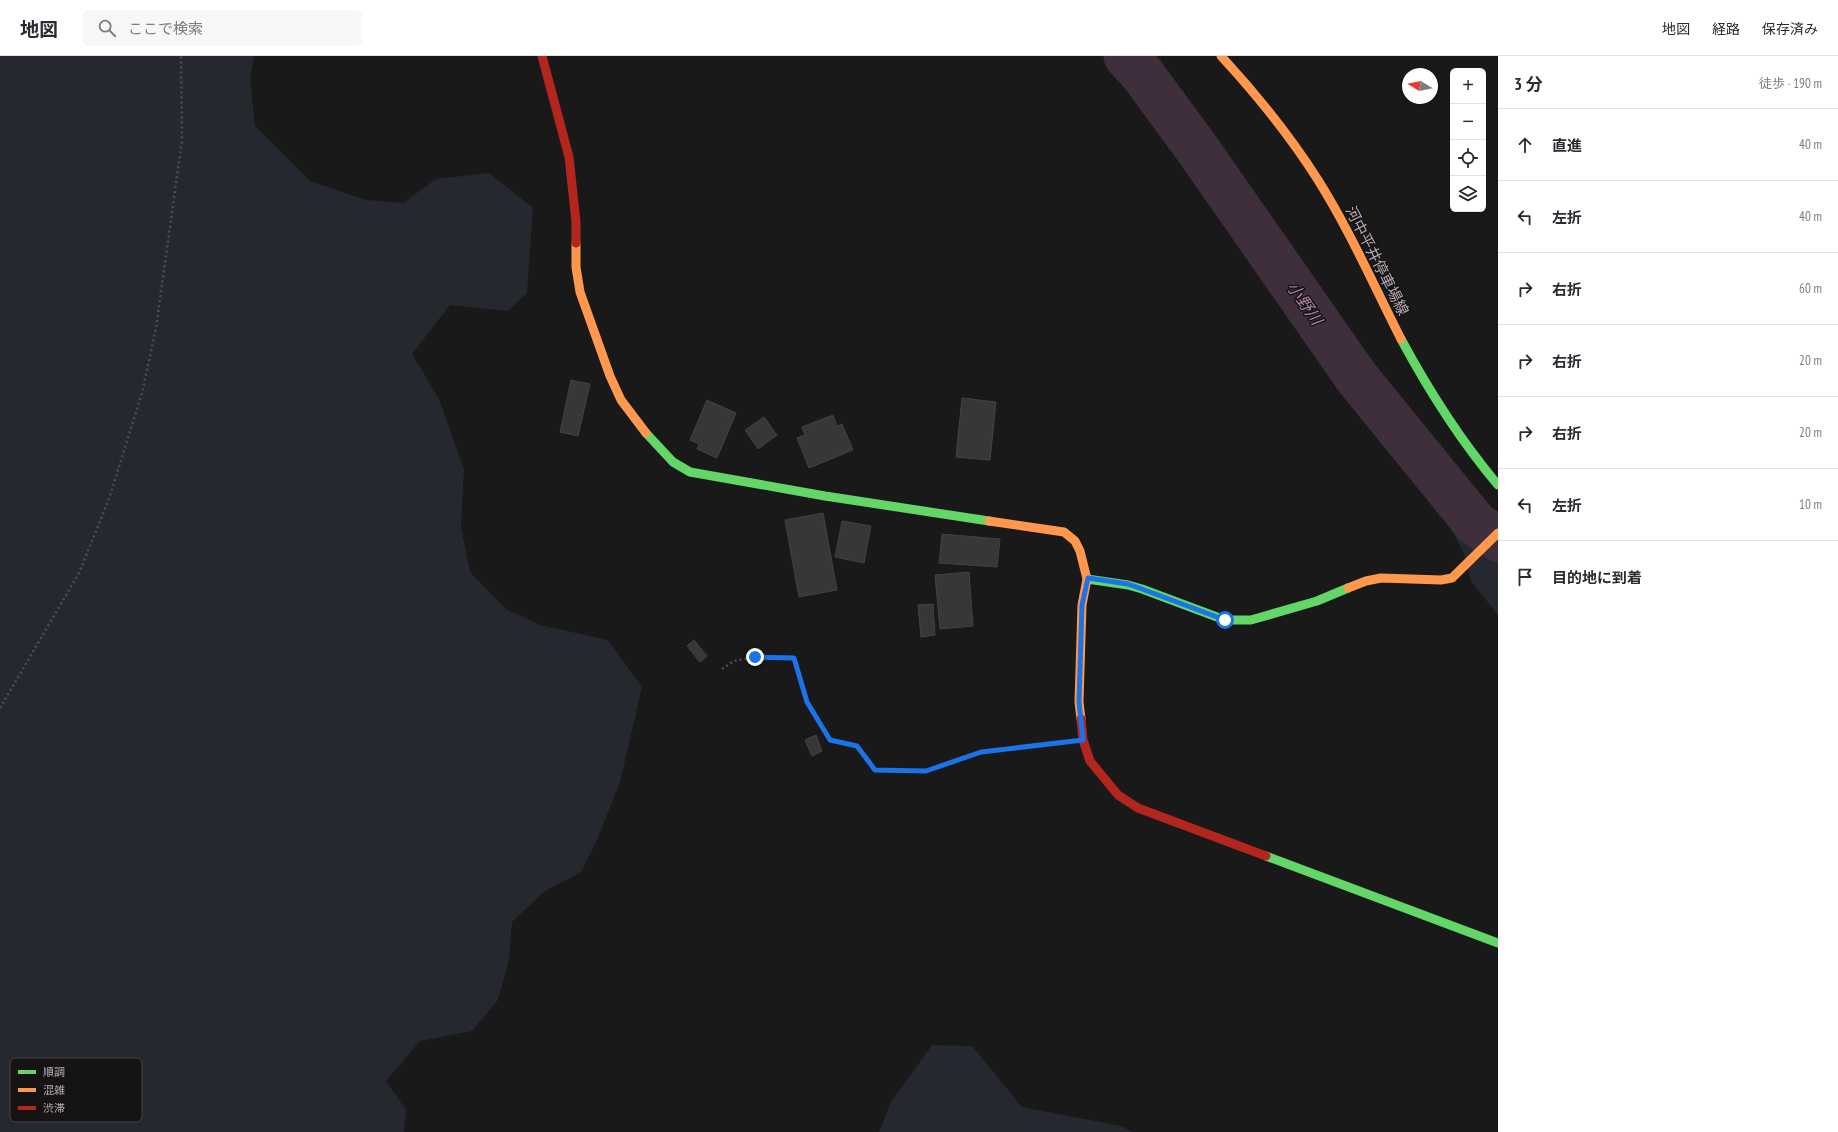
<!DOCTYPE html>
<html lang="ja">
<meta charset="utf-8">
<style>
body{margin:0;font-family:"PT Sans Narrow","Noto Sans JP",sans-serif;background:#f7f7f7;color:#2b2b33}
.controls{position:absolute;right:12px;top:12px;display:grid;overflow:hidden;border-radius:6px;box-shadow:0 1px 3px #0004}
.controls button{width:36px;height:36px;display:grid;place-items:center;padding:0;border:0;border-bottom:1px solid #e1e1e2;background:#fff;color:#2b2b33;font:20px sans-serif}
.compass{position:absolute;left:1402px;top:12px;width:36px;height:36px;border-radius:50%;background:#fff;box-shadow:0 1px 3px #0004;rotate:280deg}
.stop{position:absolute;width:12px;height:12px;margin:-9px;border:3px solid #1a73e8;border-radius:50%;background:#fff}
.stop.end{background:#1a73e8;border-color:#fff;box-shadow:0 1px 4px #0008}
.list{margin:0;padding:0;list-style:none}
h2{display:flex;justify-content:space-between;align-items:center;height:52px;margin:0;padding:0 16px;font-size:17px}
h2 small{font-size:13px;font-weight:400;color:#7c7c81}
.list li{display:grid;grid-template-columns:26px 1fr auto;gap:12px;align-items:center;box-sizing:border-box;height:72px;padding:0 16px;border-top:1px solid #e1e1e2}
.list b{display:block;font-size:15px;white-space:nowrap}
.list em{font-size:13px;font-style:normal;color:#7c7c81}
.icon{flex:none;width:22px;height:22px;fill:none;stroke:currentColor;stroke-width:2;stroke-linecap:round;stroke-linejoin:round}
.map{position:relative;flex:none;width:1498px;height:1076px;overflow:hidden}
header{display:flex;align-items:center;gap:24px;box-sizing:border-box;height:56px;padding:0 20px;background:#fff;border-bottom:1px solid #e1e1e2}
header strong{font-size:19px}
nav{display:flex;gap:22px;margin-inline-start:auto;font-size:14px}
.search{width:280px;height:36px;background:#f7f7f7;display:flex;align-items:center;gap:10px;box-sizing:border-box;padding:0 14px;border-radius:6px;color:#7c7c81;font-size:15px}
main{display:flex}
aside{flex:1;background:#fff}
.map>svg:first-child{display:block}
</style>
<header>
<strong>地図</strong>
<div class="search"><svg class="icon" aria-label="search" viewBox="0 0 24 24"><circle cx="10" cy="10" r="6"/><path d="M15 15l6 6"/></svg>ここで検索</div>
<nav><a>地図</a><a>経路</a><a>保存済み</a></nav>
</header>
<main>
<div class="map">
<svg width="1498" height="1076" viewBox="0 0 1498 1076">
<rect width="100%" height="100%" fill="#191919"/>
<g fill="#26282f">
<path d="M0 0H254L250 23 255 70 310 125 366 144 403 147 436 123 489 117 533 152 527 237 508 255 450 249 412 298 439 343 464 413 461 471 470 516 506 553 540 569 608 584 642 631 620 726 597 784 581 816 545 835 512 866 509 903 498 944 472 975 420 985 386 1025 406 1054 404 1076H0Z"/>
<path d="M1413 391 1498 457V559L1471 525 1465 501Z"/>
<path d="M932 989 972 990 1022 1051 1121 1070 1133 1076H879L891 1046Z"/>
</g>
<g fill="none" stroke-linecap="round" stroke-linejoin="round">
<path stroke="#3f2f3d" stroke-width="45" d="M1126 0 1143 19 1198 94 1357 322 1475 467 1498 483"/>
</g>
<g fill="#383638" stroke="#454144">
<path d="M571 324 590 328 578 380 560 376Z"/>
<path d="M962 342 996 346 990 404 956 401Z"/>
<path d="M707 344 736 357 717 402 697 393 699 388 690 384Z"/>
<path d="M833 359 837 370 842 368 853 394 809 412 797 382 805 379 802 371Z"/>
<path d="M764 361 777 379 758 393 745 374Z"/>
<path d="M823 457 837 534 799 541 785 464Z"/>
<path d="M842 465 871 470 864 507 835 501Z"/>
<path d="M942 478 1000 483 997 511 939 507Z"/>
<path d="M969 516 973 570 940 573 935 519Z"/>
<path d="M933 548 935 579 921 581 918 549Z"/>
<path d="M694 584 707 600 700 606 687 590Z"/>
<path d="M816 679 822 695 812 700 805 684Z"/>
</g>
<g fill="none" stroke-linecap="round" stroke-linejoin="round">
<g stroke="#504c4f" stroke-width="2.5" stroke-dasharray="2 3" stroke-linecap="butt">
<path d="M722 613 734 605 755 601 794 602 807 646 830 684 857 690 875 714 926 715 981 696 1060 687"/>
<path d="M0 652 79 517 109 443 142 337 156 272 182 84 181 0"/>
</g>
<g stroke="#63d668" stroke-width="9">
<path d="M1401 283C1429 335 1460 384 1498 429"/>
<path d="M646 377 673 406 690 416 825 440 989 465"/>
<path d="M1087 523 1128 529 1142 533 1225 564H1251L1317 545 1348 532"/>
<path d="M1266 800 1498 887"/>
</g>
<g stroke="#ff974d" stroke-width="9">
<path d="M1221 0C1257 39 1290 80 1318 124 1350 175 1374 230 1401 283"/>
<path d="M576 187V211L580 236 610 320 621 344 646 377"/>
<path d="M989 465 1064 476 1075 485 1080 495 1087 523 1082 549 1079 646 1081 663"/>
<path d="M1348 532 1366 525 1381 522 1441 524 1452 522 1498 477"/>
</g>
<g stroke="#b3261e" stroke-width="9">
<path d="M542 0 569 101 576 166V187"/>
<path d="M1081 663 1083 684 1090 705 1118 739 1138 752 1266 800"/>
</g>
</g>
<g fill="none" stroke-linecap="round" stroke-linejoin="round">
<path stroke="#1a73e8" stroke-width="5" d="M755 601 794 602 807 646 830 684 857 690 875 714 926 715 981 696 1083 684 1079 646 1082 549 1088 522 1128 528 1142 533 1225 564"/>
</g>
<g text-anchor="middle" stroke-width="3" stroke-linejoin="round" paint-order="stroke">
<g font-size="15" fill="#b9abb4" stroke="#151314">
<text transform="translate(1377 205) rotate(63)" y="5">河中平井停車場線</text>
</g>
<g font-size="16" font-style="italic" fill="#b383ad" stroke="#151314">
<text transform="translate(1305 247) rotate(55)" y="6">小野川</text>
</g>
</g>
<rect x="10" y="1002" width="132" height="64" rx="6" fill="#151314" stroke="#464144" stroke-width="1"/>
<rect x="18" y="1014" width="18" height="4" fill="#63d668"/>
<rect x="18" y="1032" width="18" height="4" fill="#ff974d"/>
<rect x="18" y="1050" width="18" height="4" fill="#b3261e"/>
<g font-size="11" fill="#b9abb4">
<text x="43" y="1020">順調</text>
<text x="43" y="1038">混雑</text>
<text x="43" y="1056">渋滞</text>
</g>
</svg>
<div class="controls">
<button>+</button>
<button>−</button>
<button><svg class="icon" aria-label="locate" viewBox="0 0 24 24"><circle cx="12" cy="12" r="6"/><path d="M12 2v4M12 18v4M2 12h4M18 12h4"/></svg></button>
<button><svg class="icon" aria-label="layers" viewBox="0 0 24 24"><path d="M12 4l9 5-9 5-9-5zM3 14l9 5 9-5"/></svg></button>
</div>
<svg class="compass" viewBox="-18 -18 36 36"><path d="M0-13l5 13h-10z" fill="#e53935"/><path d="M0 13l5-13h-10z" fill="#7c7c81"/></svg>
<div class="stop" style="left:1225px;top:564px"></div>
<div class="stop end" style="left:755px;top:601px"></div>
</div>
<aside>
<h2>3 分<small>徒歩 · 190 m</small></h2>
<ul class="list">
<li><svg class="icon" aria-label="ahead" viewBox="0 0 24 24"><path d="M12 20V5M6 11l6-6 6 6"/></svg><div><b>直進</b></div><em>40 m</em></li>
<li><svg class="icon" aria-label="left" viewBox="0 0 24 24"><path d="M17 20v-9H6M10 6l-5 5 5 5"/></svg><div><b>左折</b></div><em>40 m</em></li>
<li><svg class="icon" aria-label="right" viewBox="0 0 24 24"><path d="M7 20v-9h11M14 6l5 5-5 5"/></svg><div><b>右折</b></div><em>60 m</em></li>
<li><svg class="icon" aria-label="right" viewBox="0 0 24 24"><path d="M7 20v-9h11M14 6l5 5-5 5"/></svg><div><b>右折</b></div><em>20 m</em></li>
<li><svg class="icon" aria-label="right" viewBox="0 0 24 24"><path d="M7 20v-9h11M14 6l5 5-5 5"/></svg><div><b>右折</b></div><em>20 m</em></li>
<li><svg class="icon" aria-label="left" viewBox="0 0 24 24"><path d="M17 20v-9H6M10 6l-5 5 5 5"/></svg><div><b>左折</b></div><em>10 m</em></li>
<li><svg class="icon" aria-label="arrive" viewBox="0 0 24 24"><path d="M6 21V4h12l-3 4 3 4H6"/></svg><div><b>目的地に到着</b></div></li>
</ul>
</aside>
</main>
